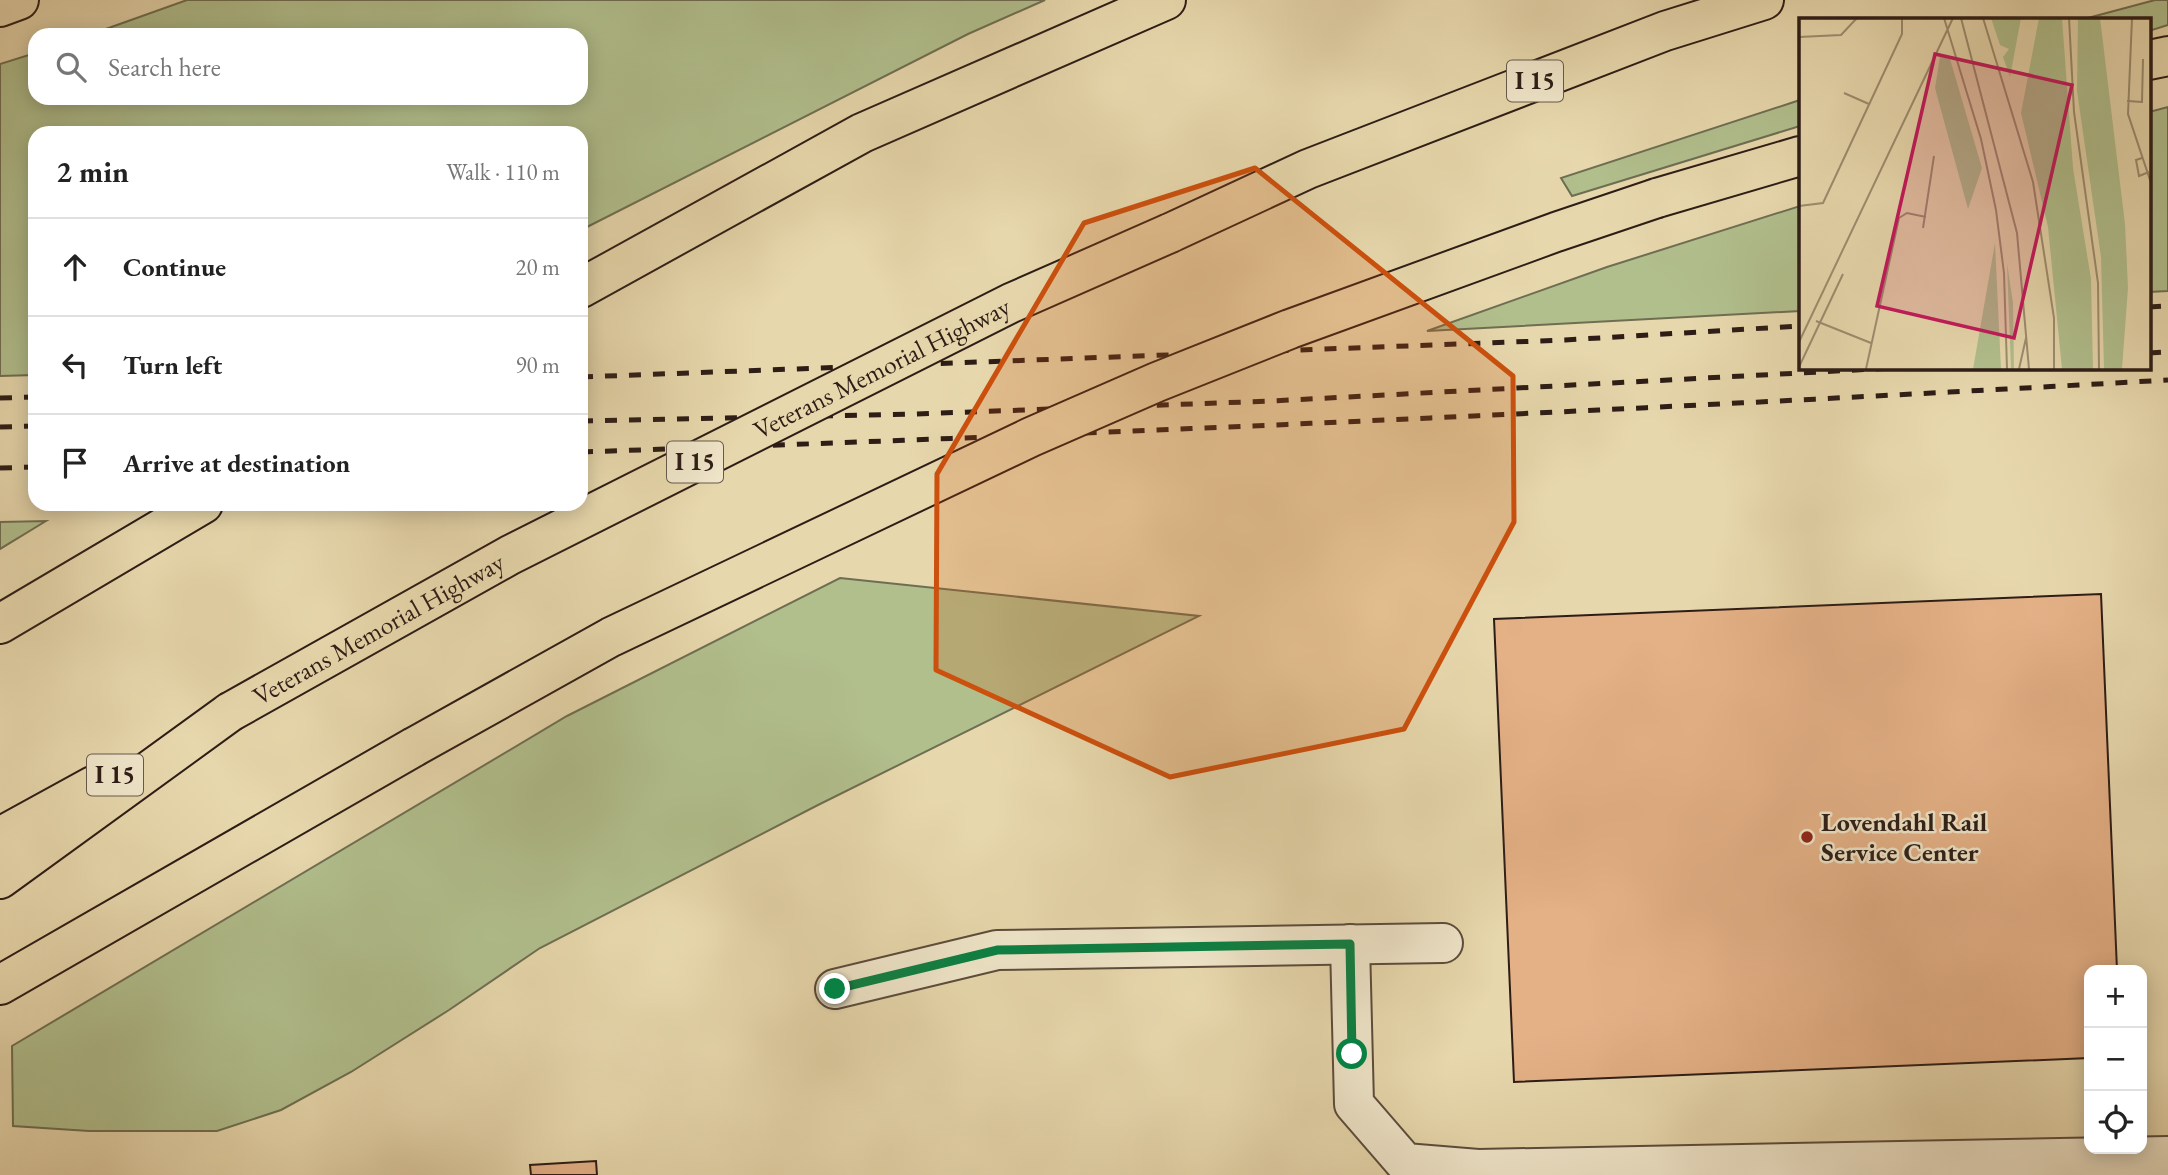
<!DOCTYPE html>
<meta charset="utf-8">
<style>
body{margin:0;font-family:"EB Garamond",serif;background:#f6f6f6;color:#222}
.controls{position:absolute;right:21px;bottom:21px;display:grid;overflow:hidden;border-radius:14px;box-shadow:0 4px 18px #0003}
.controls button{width:63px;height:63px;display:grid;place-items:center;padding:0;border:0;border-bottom:2px solid #e0e0e0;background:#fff;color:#222;font:35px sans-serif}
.stop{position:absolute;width:21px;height:21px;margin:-16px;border:5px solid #0b8043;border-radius:50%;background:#fff}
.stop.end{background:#0b8043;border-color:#fff;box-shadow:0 2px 7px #0008}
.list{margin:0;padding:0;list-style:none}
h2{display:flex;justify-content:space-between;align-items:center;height:91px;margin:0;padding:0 28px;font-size:30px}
h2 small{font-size:23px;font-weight:400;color:#767676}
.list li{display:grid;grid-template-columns:46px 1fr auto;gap:21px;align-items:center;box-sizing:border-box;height:98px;padding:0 28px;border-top:2px solid #e0e0e0}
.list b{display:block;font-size:26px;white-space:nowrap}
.list em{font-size:23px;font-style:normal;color:#767676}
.icon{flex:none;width:38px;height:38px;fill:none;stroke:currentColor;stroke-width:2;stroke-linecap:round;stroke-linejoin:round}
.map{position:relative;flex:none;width:2168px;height:1175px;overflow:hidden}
.search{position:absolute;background:#fff;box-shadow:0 4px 18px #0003;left:28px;top:28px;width:560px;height:77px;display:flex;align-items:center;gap:18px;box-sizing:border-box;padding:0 24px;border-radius:21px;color:#767676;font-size:26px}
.panel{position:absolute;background:#fff;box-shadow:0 4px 18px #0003;left:28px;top:126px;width:560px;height:385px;border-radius:21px}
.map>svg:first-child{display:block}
</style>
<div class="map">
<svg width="2168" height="1175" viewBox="0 0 2168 1175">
<rect width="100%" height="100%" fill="#e7d7ac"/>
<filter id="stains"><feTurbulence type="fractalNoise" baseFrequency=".00286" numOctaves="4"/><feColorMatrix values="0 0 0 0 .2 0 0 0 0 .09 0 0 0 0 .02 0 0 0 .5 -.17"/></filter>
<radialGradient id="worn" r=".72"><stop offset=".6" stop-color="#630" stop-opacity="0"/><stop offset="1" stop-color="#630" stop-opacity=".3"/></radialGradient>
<g fill="#b1bf8d" stroke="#6f6e52" stroke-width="2">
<path d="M187 0H1045L968 34 581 230V133H35V375L0 376V64L35 53V98H581V35H89Z"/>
<path d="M2155 0H2168V25L2149 31V19H2084Z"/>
<path d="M1800 100V126L1572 196 1561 178Z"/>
<path d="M2168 107V291L2149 292V112Z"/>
<path d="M1800 206V311L1427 331 1607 267Z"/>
<path d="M46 521 0 549V522Z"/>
<path d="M840 578 1199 616 818 805 540 948 449 1010 351 1072 281 1110 217 1131H89L13 1126 12 1046 567 716Z"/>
</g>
<g fill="#e4b086" stroke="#2d1d16" stroke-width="2">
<path d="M2101 594 2117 970H2089V1058L1514 1082 1494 619Z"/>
<path d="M596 1161 597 1175H531L530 1165Z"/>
</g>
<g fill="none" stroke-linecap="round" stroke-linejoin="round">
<g stroke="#5c4c3c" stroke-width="42">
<g id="minor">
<path d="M1350 944 1354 1104 1405 1163 1478 1169 2168 1156"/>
<path d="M835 989 997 950 1443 943"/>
</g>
</g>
<g stroke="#2d1d16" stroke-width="42">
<g id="highway">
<path d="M0 7 19 0"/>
<path d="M2149 60 2168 56"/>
<path d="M1657 198 1800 156"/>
<path d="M1170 233 1308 169 1665 31 1764 0"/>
<path d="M581 288 862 133 1166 0"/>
<path d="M0 624 203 504"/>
<path d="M0 837 93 786"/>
<path d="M0 879 230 712"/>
<path d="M0 985 414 747"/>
</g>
</g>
<use href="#minor" stroke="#efe5c9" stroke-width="38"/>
<use href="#highway" stroke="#e7d7ac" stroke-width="38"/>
<g stroke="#2d1d16" stroke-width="5" stroke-dasharray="12 12" stroke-linecap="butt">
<path d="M2149 307 2168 306"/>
<path d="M2149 353 2168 352"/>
<path d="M581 377 1565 340 1800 326"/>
<path d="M0 398 35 397"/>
<path d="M581 421 914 414 1272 401 1894 368"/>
<path d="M0 427 35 426"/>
<path d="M581 452C1110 434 1639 410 2168 380"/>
<path d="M0 468 35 467"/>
</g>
<g stroke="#2d1d16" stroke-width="42" stroke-linecap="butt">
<g id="highway-bridge">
<path id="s1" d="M230 712 510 555 1011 303 1170 233"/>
<path d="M414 747 611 637 1031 437 1157 382 1290 329 1556 232 1657 198"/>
</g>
</g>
<use href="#highway-bridge" stroke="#e7d7ac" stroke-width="38"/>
</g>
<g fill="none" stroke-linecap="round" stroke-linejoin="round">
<path stroke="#0b8043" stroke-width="9" d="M835 989 997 950 1350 944 1352 1054"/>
</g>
<path fill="#cc500e" fill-opacity="0.2" stroke="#cc500e" stroke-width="5" stroke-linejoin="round" d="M1255 168 1513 376 1514 522 1404 729 1170 777 936 670 937 474 1084 223Z"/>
<circle fill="#8f2418" stroke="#efe5c9" stroke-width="2.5" cx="1807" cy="837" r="7"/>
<g text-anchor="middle" stroke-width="5" stroke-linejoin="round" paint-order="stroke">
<g fill="#efe5c9" stroke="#67594c" stroke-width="2">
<rect x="1507" y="60.5" width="56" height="41" rx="5"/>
<rect x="667" y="441.5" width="56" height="41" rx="5"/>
<rect x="87" y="754.5" width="56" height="41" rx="5"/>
</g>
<g font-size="24" font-weight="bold" fill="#2d1d16">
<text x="1535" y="89">I 15</text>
<text x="695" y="470">I 15</text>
<text x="115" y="783">I 15</text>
</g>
<g font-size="26" fill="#2d1d16" stroke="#efe5c9">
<text dy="9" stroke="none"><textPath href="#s1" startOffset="737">Veterans Memorial Highway</textPath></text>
<text dy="9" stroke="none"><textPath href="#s1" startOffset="170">Veterans Memorial Highway</textPath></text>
</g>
<g font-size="26" font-weight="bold" fill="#2d1d16" stroke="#efe5c9" text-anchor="start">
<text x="1821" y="831">Lovendahl Rail<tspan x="1821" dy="30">Service Center</tspan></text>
</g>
</g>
<g transform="translate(1799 18)">
<rect width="352" height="352" fill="#e7d7ac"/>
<path d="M192 0H222L211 59 204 39 210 31 201 27ZM240 0H263L274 150 292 261 294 351H263L249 209 222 95ZM279 0H301L326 206 329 270 323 351H305L302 239 278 73ZM141 39 151 41 183 150 169 191 136 70ZM196 225 202 351H174ZM208 245 214 285 215 351H212Z" fill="#b1bf8d"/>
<path fill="none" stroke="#9d8d70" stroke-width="2" d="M145 0 182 121 197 192 205 255 208 351M162 0 218 215 230 351M184 0 234 164 255 300V351M270 0 275 94 299 265 300 351M333 0 329 96 352 165M0 19 42 17 58 0M45 75 70 86M328 83 343 84 344 41M343 140 337 142 340 158 350 154M0 188 24 185 103 16V0M124 210 135 138M17 303 72 325M0 324 154 0M0 349 44 256M67 351 100 200 108 195 127 199M220 351 227 320"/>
<path fill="#c2185b" fill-opacity="0.15" stroke="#c2185b" stroke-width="3.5" d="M136 36 273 67 215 320 78 288Z"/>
<rect width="352" height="352" fill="none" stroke="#2d1d16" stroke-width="3.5"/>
</g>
<rect width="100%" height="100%" filter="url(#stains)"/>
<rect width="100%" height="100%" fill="url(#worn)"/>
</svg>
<div class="controls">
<button>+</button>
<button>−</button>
<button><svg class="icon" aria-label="locate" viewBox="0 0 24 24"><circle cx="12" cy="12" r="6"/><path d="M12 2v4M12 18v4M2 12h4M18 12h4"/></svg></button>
</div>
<div class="stop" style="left:1352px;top:1054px"></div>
<div class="stop end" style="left:835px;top:989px"></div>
<div class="search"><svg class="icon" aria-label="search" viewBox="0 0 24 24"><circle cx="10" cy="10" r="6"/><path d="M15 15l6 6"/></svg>Search here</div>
<section class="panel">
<h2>2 min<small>Walk · 110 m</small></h2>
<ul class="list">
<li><svg class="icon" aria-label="ahead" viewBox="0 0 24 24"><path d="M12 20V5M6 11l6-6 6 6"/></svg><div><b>Continue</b></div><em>20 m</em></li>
<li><svg class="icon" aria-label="left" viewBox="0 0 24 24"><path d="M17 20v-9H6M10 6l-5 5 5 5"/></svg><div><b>Turn left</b></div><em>90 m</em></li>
<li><svg class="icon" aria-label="arrive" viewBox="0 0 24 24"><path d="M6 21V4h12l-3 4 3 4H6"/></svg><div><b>Arrive at destination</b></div></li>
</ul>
</section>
</div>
